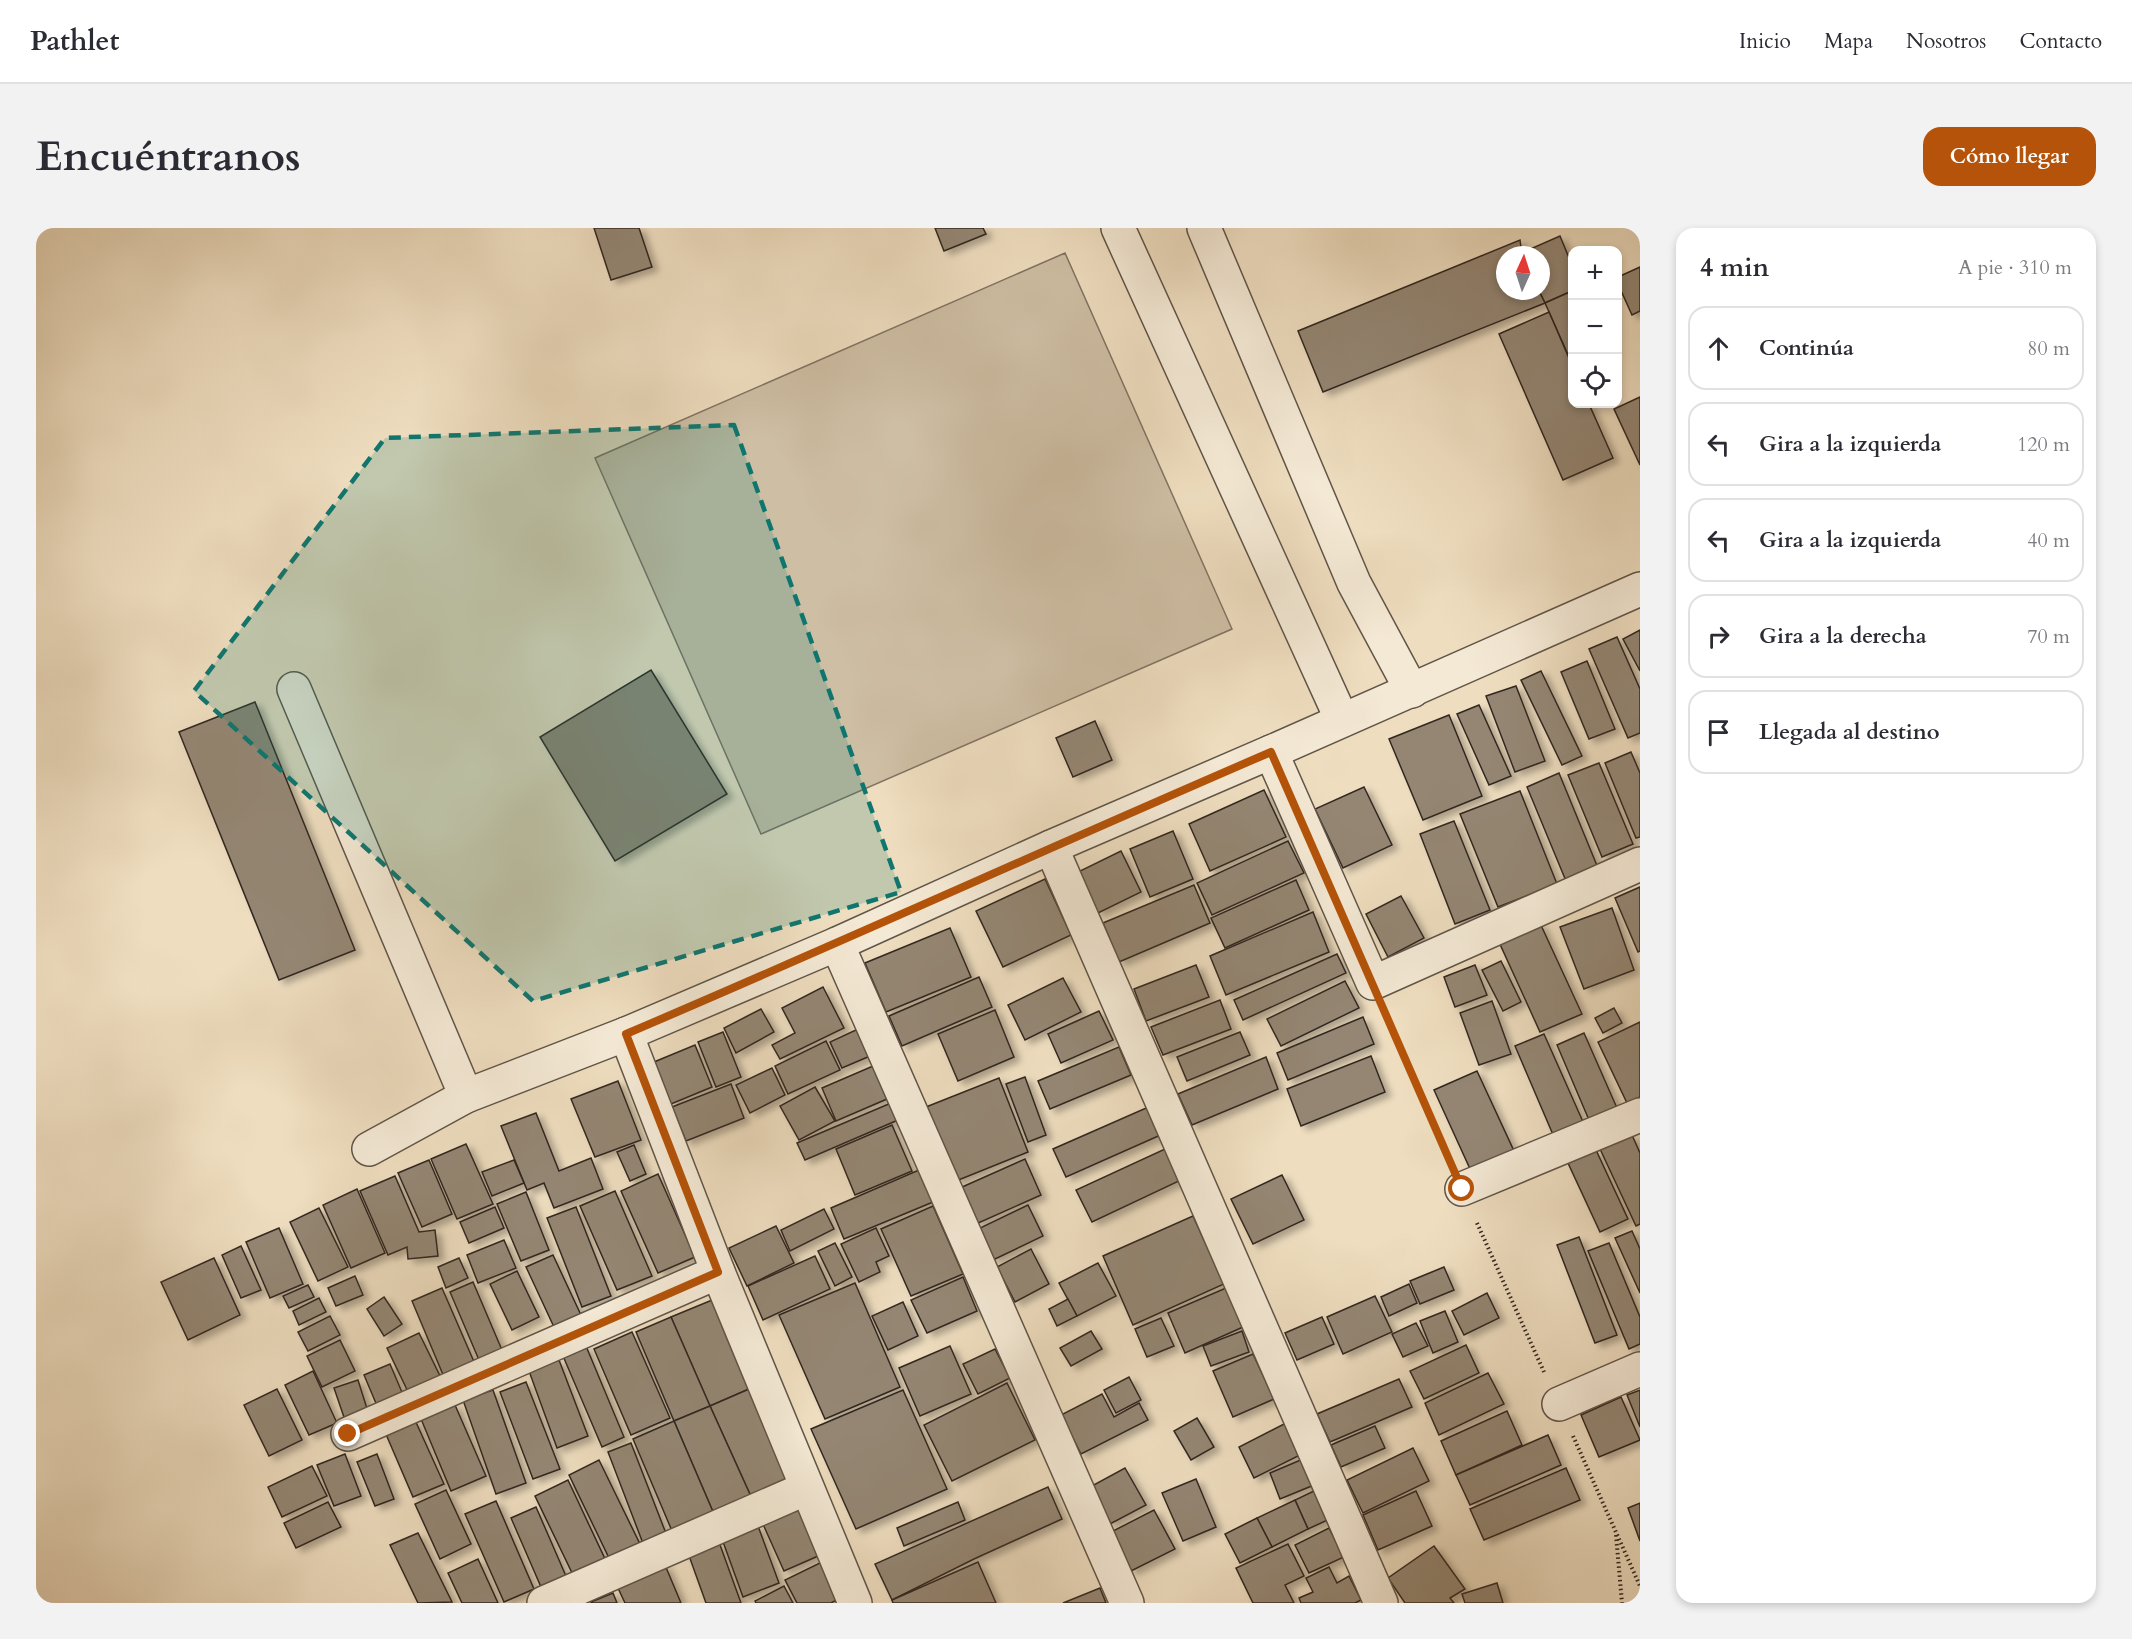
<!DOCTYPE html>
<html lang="es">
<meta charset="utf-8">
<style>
body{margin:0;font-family:Cardo,serif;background:#f2f2f3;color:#2b2b33}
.controls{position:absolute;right:18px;top:18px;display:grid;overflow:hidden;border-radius:12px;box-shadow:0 3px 9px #0003}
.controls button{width:54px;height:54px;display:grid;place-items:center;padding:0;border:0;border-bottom:2px solid #e1e1e2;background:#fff;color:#2b2b33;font:30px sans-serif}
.compass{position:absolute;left:1460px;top:18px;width:54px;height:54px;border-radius:50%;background:#fff;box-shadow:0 3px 9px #0003;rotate:3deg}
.stop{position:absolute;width:18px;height:18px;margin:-14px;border:4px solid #b45309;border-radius:50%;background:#fff}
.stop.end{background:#b45309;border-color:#fff;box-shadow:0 2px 6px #0008}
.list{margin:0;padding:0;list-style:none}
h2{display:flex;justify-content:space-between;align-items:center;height:78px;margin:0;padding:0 24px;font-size:26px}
h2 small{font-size:20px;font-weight:400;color:#7c7c81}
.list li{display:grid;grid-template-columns:39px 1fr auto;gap:18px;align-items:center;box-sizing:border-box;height:84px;margin:0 12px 12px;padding:0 12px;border:2px solid #e1e1e2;border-radius:18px}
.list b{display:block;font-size:22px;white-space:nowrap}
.list em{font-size:20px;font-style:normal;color:#7c7c81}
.icon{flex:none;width:33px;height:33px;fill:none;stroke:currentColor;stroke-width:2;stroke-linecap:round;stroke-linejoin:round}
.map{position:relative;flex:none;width:1604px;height:1375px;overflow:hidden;border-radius:18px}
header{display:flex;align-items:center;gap:36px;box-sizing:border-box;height:84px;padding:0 30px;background:#fff;border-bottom:2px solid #e1e1e2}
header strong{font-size:28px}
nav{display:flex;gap:33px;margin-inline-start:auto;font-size:21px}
.intro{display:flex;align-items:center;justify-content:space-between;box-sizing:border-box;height:144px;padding:0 36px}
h1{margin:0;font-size:42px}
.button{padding:15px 27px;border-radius:18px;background:#b45309;color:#fff;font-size:21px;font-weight:700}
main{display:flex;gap:36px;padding:0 36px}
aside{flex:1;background:#fff;border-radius:18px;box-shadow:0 3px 9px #0003}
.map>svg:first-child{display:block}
</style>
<header>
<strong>Pathlet</strong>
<nav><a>Inicio</a><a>Mapa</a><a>Nosotros</a><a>Contacto</a></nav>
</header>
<div class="intro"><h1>Encuéntranos</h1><a class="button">Cómo llegar</a></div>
<main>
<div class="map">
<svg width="1604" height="1375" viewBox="0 0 1604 1375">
<defs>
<filter id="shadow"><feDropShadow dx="6" dy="4" stdDeviation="3" flood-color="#0004"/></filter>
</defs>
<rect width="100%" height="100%" fill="#eeddbf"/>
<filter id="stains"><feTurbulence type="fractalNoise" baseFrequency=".00333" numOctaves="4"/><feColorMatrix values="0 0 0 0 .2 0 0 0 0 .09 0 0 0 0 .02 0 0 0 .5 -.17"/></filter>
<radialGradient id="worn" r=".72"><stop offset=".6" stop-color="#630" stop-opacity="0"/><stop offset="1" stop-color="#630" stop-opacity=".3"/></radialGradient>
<path fill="#cebea4" stroke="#807362" stroke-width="1.5" d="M1029 25 1196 401 725 606 559 230Z"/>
<g fill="#948673" stroke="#322820" stroke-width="1.5" filter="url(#shadow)">
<path d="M558 0H603L616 39 575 52Z"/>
<path d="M899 0H947L950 6 908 23Z"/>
<path d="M1524 8 1536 37V63L1509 75 1503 63H1505V27H1486L1485 25Z"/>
<path d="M1484 12 1486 27H1469V63H1503L1509 75 1287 164 1262 103Z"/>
<path d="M1604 39V83L1596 87 1582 56V49Z"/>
<path d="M1536 63V128L1533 129 1509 75Z"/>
<path d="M1513 84 1536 137V176H1553L1577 230 1527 252 1463 106Z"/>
<path d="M1604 169V237L1578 181Z"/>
<path d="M1604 402V443L1587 411Z"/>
<path d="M1581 409 1604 461V505L1592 510 1553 421Z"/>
<path d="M1551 433 1579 501 1553 511 1525 444Z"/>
<path d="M615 442 691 566 579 633 504 509Z"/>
<path d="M1505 443 1546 528 1526 537 1485 452Z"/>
<path d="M1480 458 1509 533 1479 544 1450 468Z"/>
<path d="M219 474 319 722 243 752 143 504Z"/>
<path d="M1443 477 1475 548 1453 557 1421 486Z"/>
<path d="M1413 487 1446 568 1387 592 1353 511Z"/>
<path d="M1059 493 1076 532 1037 549 1020 510Z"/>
<path d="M1595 524 1604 545V609L1600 610 1569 535Z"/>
<path d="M1563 535 1597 616 1566 629 1532 547Z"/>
<path d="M1523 545 1562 640 1530 653 1491 559Z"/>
<path d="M1328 559 1356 617 1307 640 1279 581Z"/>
<path d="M1228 562 1250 609 1174 643 1153 596Z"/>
<path d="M1484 563 1521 656 1462 679 1424 586Z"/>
<path d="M1418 593 1454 682 1419 696 1384 606Z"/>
<path d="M1137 603 1157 651 1114 669 1094 621Z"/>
<path d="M1252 613 1268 645 1176 687 1161 655Z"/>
<path d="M1085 623 1105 664 1062 685 1042 644Z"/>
<path d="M1009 651 1035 707 967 739 940 683Z"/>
<path d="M1260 652 1273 682 1189 720 1175 690Z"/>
<path d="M1158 657 1174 695 1083 734 1067 695Z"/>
<path d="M1604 659V723L1602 724 1579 670Z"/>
<path d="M1365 668 1388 710 1352 729 1330 686Z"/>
<path d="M1576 680 1598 742 1548 761 1524 699Z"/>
<path d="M1277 684 1293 724 1190 767 1174 728Z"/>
<path d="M1504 695 1546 786 1504 804 1463 714Z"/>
<path d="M914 700 935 749 850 784 829 735Z"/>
<path d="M1301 726 1310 745 1207 792 1198 772Z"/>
<path d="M1465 733 1485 774 1467 783 1446 742Z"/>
<path d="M1160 737 1173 769 1110 793 1098 761Z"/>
<path d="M1439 737 1451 767 1419 779 1408 749Z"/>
<path d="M943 749 956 779 866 818 853 788Z"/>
<path d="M1027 750 1045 784 989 812 972 777Z"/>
<path d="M1309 753 1323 780 1245 818 1231 791Z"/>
<path d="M787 759 808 800 744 831 736 817 759 805 746 780Z"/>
<path d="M1184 772 1195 801 1127 827 1115 799Z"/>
<path d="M1456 773 1475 826 1443 837 1424 785Z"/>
<path d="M1578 780 1586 795 1567 805 1559 790Z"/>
<path d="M725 781 738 804 700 825 688 800Z"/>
<path d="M959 782 978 829 922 853 902 806Z"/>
<path d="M1063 783 1077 812 1025 835 1012 806Z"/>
<path d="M1327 789 1338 816 1252 852 1241 825Z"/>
<path d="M1604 794V869L1591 875 1562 814Z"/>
<path d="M822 801 834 828 806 840 794 814Z"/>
<path d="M687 804 705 849 680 859 662 814Z"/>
<path d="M1204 804 1214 827 1151 853 1141 829Z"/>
<path d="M1548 805 1581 880 1553 892 1521 817Z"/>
<path d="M1508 806 1548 896 1518 909 1479 818Z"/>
<path d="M790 813 804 842 752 866 739 838Z"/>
<path d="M659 817 676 859 635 876 618 834Z"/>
<path d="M1083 819 1095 847 1014 881 1002 853Z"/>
<path d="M1335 828 1349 864 1265 898 1251 861Z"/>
<path d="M1230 829 1242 861 1156 897 1142 866Z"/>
<path d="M837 838 851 871 800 893 786 860Z"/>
<path d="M736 840 749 867 714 885 700 857Z"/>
<path d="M1441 843 1478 923 1435 943 1398 862Z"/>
<path d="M989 849 1010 907 992 914 970 856Z"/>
<path d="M963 850 992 924 920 953 890 879Z"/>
<path d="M582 853 605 912 559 929 535 871Z"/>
<path d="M695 856 708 890 650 913 636 879Z"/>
<path d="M779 859 799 893 763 912 744 878Z"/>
<path d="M855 875 862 892 769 932 761 915Z"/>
<path d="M1117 877 1129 905 1030 949 1017 921Z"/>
<path d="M500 885 523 943 555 930 567 961 518 980 508 955 491 962 465 898Z"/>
<path d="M856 897 876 943 819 967 800 921Z"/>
<path d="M1596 907 1604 925V996L1600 998 1564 921Z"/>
<path d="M430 916 457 976 421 991 395 931Z"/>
<path d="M598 917 610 946 594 953 581 924Z"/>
<path d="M1129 921 1143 953 1056 994 1040 962Z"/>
<path d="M1560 922 1592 991 1564 1004 1532 935Z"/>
<path d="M989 931 1005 967 940 996 924 960Z"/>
<path d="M393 932 416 986 386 999 362 945Z"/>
<path d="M478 932 488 955 456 968 446 944Z"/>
<path d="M883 942 897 974 808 1011 795 980Z"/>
<path d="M622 946 659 1029 622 1045 585 963Z"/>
<path d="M1246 947 1268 992 1217 1016 1195 971Z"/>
<path d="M359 948 383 1004 399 1002 402 1028 372 1031 371 1019 352 1027 324 963Z"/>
<path d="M321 961 349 1025 315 1040 287 977Z"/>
<path d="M579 963 616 1048 581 1062 544 978Z"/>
<path d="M490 964 513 1022 485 1033 461 976Z"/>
<path d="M992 977 1007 1008 957 1032 942 1001Z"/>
<path d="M897 978 927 1046 875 1068 845 1001Z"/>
<path d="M459 979 468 1000 433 1015 424 994Z"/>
<path d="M540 979 575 1068 546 1079 511 990Z"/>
<path d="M283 980 312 1039 282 1053 254 994Z"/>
<path d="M788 981 798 1001 754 1023 745 1002Z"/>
<path d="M1157 988 1188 1056 1097 1097 1067 1028Z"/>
<path d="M740 998 758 1035 711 1058 693 1020Z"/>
<path d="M243 1000 267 1056 234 1070 210 1014Z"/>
<path d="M840 1000 853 1028 840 1034 844 1044 823 1054 805 1016Z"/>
<path d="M1596 1003 1604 1021V1065L1579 1010Z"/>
<path d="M1543 1009 1581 1107 1559 1115 1521 1017Z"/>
<path d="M468 1012 480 1040 442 1055 431 1027Z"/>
<path d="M799 1015 816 1049 799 1058 782 1023Z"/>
<path d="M1573 1015 1604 1089V1116L1593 1121 1552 1023Z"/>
<path d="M205 1018 225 1062 205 1070 186 1027Z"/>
<path d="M995 1021 1013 1056 979 1074 961 1039Z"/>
<path d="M517 1027 545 1087 518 1099 490 1039Z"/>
<path d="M779 1028 794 1061 727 1092 712 1058Z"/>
<path d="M178 1030 204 1087 152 1112 125 1054Z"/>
<path d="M423 1030 432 1050 410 1060 402 1039Z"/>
<path d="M1062 1035 1080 1068 1041 1088 1023 1055Z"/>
<path d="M1408 1039 1418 1062 1384 1076 1374 1053Z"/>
<path d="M481 1043 503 1089 476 1102 454 1056Z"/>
<path d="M319 1048 327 1067 300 1078 292 1060Z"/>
<path d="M927 1049 941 1083 891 1105 875 1072Z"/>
<path d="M437 1054 466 1122 443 1132 414 1064Z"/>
<path d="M819 1055 864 1159 789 1191 743 1087Z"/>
<path d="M1373 1056 1381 1075 1353 1088 1345 1069Z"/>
<path d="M272 1057 278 1069 253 1080 247 1068Z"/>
<path d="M406 1060 439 1136 408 1149 376 1073Z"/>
<path d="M1190 1060 1207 1099 1149 1125 1132 1085Z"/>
<path d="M1451 1065 1463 1090 1428 1107 1416 1083Z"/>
<path d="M1339 1068 1356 1104 1307 1126 1291 1089Z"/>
<path d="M348 1069 366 1096 348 1108 331 1081Z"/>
<path d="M283 1070 290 1084 263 1097 257 1083Z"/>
<path d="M681 1070 720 1158 674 1178 635 1089Z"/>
<path d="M1032 1071 1041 1088 1021 1098 1013 1081Z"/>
<path d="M867 1074 882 1108 852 1122 836 1088Z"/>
<path d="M1409 1083 1422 1114 1397 1125 1384 1093Z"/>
<path d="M294 1088 304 1107 272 1123 262 1104Z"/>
<path d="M635 1089 674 1178 638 1193 600 1104Z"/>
<path d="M1286 1089 1298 1116 1261 1132 1249 1105Z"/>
<path d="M1125 1090 1138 1118 1111 1129 1099 1101Z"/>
<path d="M1380 1095 1392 1118 1367 1129 1356 1106Z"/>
<path d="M1055 1103 1066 1121 1035 1138 1024 1120Z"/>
<path d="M1206 1103 1213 1124 1175 1138 1167 1118Z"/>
<path d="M596 1104 634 1190 595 1207 558 1121Z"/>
<path d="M383 1105 407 1154 375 1170 351 1120Z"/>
<path d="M304 1112 319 1143 286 1159 271 1128Z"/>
<path d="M1430 1117 1443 1145 1388 1171 1374 1143Z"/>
<path d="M550 1118 588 1209 566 1219 527 1128Z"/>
<path d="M914 1118 935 1166 884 1188 863 1140Z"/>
<path d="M959 1121 974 1150 942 1166 927 1136Z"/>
<path d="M1217 1126 1238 1171 1197 1189 1177 1143Z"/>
<path d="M523 1132 552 1208 521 1220 493 1143Z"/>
<path d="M354 1136 368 1169 342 1180 328 1147Z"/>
<path d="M277 1143 301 1195 273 1207 249 1157Z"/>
<path d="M1452 1145 1468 1176 1403 1207 1389 1175Z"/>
<path d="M1093 1149 1105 1172 1080 1185 1068 1162Z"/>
<path d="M1363 1151 1376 1179 1294 1214 1281 1186Z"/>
<path d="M322 1152 334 1190 311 1198 298 1160Z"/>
<path d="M490 1154 524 1241 497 1251 464 1164Z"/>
<path d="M971 1155 999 1212 916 1253 888 1197Z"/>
<path d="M720 1158 762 1253 717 1273 674 1178Z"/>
<path d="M241 1161 266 1212 233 1228 208 1177Z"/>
<path d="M457 1162 490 1255 460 1266 427 1172Z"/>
<path d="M867 1162 911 1261 820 1301 775 1201Z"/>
<path d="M1604 1162V1199L1591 1167Z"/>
<path d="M1066 1166 1078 1189 1103 1175 1112 1192 1045 1226 1025 1187Z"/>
<path d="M1585 1169 1604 1212 1563 1229 1545 1187Z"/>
<path d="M419 1177 450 1248 415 1263 385 1191Z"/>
<path d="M674 1178 717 1273 681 1293 638 1193Z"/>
<path d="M1471 1183 1486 1217 1420 1247 1405 1213Z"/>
<path d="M1161 1190 1178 1219 1155 1232 1138 1203Z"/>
<path d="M379 1192 408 1256 377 1269 349 1204Z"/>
<path d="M638 1193 681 1293 639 1310 597 1211Z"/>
<path d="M1250 1195 1266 1226 1218 1250 1203 1219Z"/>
<path d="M1339 1198 1349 1220 1305 1239 1295 1217Z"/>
<path d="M1512 1207 1525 1237 1434 1277 1420 1247Z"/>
<path d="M595 1215 631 1308 608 1318 572 1224Z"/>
<path d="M1377 1220 1393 1253 1327 1285 1311 1252Z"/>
<path d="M309 1226 325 1268 298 1278 281 1237Z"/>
<path d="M341 1226 358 1271 339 1278 321 1234Z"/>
<path d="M1267 1231 1278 1257 1244 1271 1234 1245Z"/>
<path d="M563 1232 604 1316 573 1330 533 1247Z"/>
<path d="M276 1238 291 1268 246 1289 232 1259Z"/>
<path d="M1089 1240 1110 1277 1074 1296 1054 1259Z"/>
<path d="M1530 1240 1544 1272 1448 1312 1434 1281Z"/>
<path d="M1160 1251 1180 1299 1147 1313 1126 1265Z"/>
<path d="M532 1252 570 1333 538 1349 499 1268Z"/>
<path d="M1012 1259 1026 1291 938 1331 856 1372 839 1336Z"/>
<path d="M410 1262 435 1316 404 1331 379 1276Z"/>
<path d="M1280 1262 1294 1291 1272 1301 1259 1272Z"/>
<path d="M1380 1263 1396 1298 1342 1322 1327 1287Z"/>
<path d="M1259 1272 1272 1301 1236 1319 1221 1290Z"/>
<path d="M460 1273 498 1361 468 1374 429 1286Z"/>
<path d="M292 1274 305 1299 260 1320 248 1295Z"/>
<path d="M922 1274 929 1292 868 1318 861 1300Z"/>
<path d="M1604 1275V1313L1592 1280Z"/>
<path d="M768 1276 789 1325 748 1343 726 1294Z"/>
<path d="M500 1279 530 1348 505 1359 475 1290Z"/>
<path d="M1118 1282 1139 1321 1095 1343 1075 1304Z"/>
<path d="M1221 1290 1236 1319 1204 1335 1189 1306Z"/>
<path d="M722 1298 743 1355 707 1369 686 1311Z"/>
<path d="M1293 1300 1308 1329 1273 1345 1259 1317Z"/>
<path d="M382 1305 416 1374 382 1375 354 1317Z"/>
<path d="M683 1314 705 1375H670L652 1325Z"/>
<path d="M1252 1316 1268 1348 1249 1357 1258 1375H1217L1200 1340Z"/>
<path d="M1398 1318 1429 1361 1414 1370 1418 1375H1369L1352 1350Z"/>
<path d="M442 1331 462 1375H426L412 1345Z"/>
<path d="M792 1331 810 1367 795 1375H761L749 1352Z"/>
<path d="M942 1334 960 1375H857L856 1372Z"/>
<path d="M629 1337 645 1375H589L581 1358Z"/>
<path d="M1293 1339 1301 1355 1313 1348 1325 1372 1319 1375H1265L1263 1370 1277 1364 1270 1350Z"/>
<path d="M1461 1355 1467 1375H1429L1426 1366Z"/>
<path d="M748 1358 757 1375H720L719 1373Z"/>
<path d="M1064 1360 1070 1375H1027Z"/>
<path d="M577 1365 581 1375H555V1374Z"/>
</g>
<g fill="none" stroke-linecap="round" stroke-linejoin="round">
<g stroke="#615548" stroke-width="36">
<g id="minor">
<path d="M1082 0 1306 492"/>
<path d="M1168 0 1318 355 1376 463"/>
<path d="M258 461 430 868"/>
<path d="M1235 524 1337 755 1604 636"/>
<path d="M1015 619 1345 1375"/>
<path d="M801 716 1091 1375"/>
<path d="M590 806 682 1044 819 1375"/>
<path d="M333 921 430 868 590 806 801 716 1015 619 1235 524 1604 361"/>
<path d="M1426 961 1604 887"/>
<path d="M1523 1176 1604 1141"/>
<path d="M312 1206 682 1044"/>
<path d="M508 1375 771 1260"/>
</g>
</g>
<g stroke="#322820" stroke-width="4" stroke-dasharray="1.5 3" stroke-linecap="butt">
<path d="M1351 788 1411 928"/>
<path d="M1441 995 1508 1144"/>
<path d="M1537 1208 1604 1358"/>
<path d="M1580 1307 1586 1375"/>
</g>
<use href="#minor" stroke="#f4e9d5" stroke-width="33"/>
</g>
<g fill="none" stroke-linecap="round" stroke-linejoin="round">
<path stroke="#b45309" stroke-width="8" d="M312 1206 682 1044 590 806C806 714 1019 617 1235 524L1426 961"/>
</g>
<path fill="#0f766e" fill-opacity="0.2" stroke="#0f766e" stroke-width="4.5" stroke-dasharray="12 8" stroke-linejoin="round" d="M698 197 865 664 497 773 158 463 349 210Z"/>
<rect width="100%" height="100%" filter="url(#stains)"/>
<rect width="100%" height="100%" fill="url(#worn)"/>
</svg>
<div class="controls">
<button>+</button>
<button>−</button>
<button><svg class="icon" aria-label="locate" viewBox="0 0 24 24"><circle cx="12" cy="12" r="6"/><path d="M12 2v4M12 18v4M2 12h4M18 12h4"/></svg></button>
</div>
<svg class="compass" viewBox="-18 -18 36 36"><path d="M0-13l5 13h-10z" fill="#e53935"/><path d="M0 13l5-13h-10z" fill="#7c7c81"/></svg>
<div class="stop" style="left:1426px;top:961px"></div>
<div class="stop end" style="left:312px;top:1206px"></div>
</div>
<aside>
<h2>4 min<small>A pie · 310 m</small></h2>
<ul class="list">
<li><svg class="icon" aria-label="ahead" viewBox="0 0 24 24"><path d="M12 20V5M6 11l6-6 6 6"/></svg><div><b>Continúa</b></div><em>80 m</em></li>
<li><svg class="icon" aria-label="left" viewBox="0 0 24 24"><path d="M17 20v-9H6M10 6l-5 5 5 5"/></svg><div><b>Gira a la izquierda</b></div><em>120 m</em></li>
<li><svg class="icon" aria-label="left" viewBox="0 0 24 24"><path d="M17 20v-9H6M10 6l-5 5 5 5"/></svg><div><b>Gira a la izquierda</b></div><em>40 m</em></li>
<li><svg class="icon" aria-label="right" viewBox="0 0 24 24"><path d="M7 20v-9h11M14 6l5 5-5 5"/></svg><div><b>Gira a la derecha</b></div><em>70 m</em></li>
<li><svg class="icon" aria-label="arrive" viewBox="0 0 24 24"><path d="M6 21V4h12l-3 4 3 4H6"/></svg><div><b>Llegada al destino</b></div></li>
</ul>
</aside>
</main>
